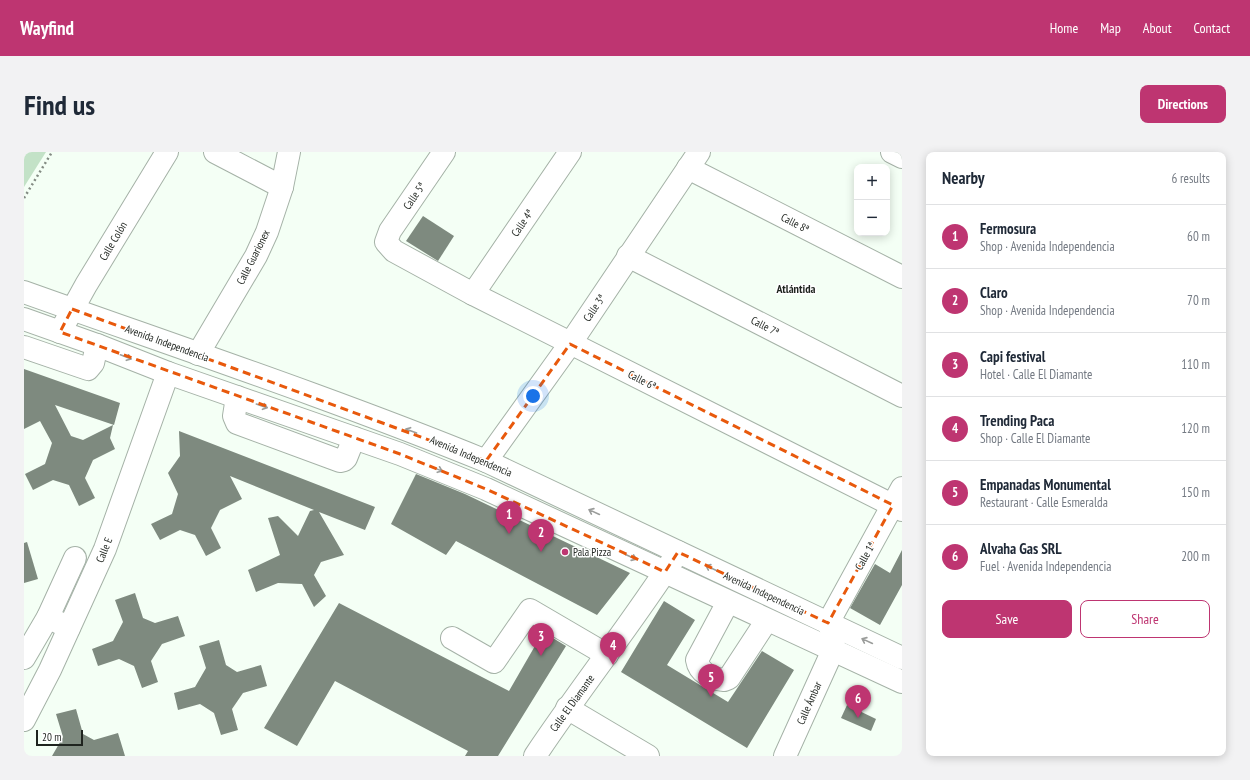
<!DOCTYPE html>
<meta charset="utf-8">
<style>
body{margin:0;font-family:"PT Sans Narrow",sans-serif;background:#f2f2f3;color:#1f2937}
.controls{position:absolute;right:12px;top:12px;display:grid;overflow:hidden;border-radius:8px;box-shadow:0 2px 10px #0003}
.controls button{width:36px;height:36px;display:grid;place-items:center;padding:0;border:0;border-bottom:1px solid #e0e1e3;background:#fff;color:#1f2937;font:20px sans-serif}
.scale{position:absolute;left:12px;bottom:10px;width:47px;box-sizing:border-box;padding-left:4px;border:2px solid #1f241f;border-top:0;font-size:11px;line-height:14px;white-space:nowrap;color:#1f241f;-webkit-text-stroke:3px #fff;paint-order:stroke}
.you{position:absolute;left:509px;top:244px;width:14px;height:14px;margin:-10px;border:3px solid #fff;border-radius:50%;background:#1a73e8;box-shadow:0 0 0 6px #1a73e833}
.badge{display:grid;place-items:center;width:26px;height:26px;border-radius:50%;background:#be3571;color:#fff;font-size:13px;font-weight:700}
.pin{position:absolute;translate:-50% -33px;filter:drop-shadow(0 1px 2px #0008)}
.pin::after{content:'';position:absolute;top:21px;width:14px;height:12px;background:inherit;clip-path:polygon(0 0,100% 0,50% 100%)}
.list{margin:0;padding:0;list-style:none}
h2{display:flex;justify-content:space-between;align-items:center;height:52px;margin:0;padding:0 16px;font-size:17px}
h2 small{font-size:13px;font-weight:400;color:#747a83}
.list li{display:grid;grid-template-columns:26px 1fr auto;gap:12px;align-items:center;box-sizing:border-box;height:64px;padding:0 16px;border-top:1px solid #e0e1e3}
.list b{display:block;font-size:15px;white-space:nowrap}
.list p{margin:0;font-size:13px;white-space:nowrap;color:#747a83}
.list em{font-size:13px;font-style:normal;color:#747a83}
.actions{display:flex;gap:8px;padding:12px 16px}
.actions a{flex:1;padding:9px 0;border:1px solid #be3571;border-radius:8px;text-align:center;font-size:14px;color:#be3571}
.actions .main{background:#be3571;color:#fff}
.map{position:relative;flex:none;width:878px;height:604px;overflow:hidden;border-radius:8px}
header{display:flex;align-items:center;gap:24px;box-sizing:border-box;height:56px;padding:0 20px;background:#be3571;color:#fff}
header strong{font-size:19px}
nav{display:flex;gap:22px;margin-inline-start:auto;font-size:14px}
.intro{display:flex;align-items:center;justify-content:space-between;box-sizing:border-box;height:96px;padding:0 24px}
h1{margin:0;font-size:28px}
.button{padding:10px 18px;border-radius:8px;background:#be3571;color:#fff;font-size:14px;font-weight:700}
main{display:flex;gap:24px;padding:0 24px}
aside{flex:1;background:#fff;border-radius:8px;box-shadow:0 2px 10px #0003}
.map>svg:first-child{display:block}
</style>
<header>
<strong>Wayfind</strong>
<nav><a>Home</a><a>Map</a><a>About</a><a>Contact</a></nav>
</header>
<div class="intro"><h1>Find us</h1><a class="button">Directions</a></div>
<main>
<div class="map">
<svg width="878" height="604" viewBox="0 0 878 604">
<rect width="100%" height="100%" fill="#f4fff5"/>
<path fill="#c3e2c7" d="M0 0H22L0 35Z"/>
<g fill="#7e8a7f">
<path d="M399 64 430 84 414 109 382 89Z"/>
<path d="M0 217 96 251 90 273 31 253 47 284 59 288 89 273 86 286 91 297 69 308 61 326 71 346 55 354 45 333 29 328 9 338 1 322 21 312 28 291 16 269 0 277Z"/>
<path d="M155 279 351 355 341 378 295 360 320 403 297 410 290 423 302 444 290 455 278 432 254 431 232 440 224 418 256 403 244 366 254 364 274 384 286 359 290 358 206 324 218 347 196 358 187 376 197 396 182 404 171 383 156 378 136 388 127 372 148 362 154 342 144 321 156 304Z"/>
<path d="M392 322 441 342 606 421 573 463 432 389 422 403 367 372Z"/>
<path d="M3 390 14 427 0 431V391Z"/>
<path d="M878 398V433L856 473 826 456 851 412 866 421Z"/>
<path d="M111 441 119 466 131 471 154 464 161 484 138 492 127 509 134 530 118 536 110 514 95 507 74 514 68 497 89 489 99 470 91 448Z"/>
<path d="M640 449 671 468 643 513 704 550 738 499 770 518 723 596 597 520Z"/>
<path d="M315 451 485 539 519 480 542 494 474 604H441L444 599 311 529 273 594 240 576Z"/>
<path d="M195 488 202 513 213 520 237 513 243 534 219 541 208 557 214 578 197 583 190 561 176 552 154 558 150 541 171 535 182 516 175 494Z"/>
<path d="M823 553 852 567 847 579 817 566Z"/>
<path d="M52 557 59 582 70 588 94 581 101 604H28L39 585 32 562Z"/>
</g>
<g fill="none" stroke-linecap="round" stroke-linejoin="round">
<g stroke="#a5b2a7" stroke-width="24">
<g id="minor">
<path d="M191 0 258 35"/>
<path d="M420 0 366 79 362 90 370 99 449 142 878 358"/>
<path d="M868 0 878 5"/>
<path d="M664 16 878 125"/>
<path d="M604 104 878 244"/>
<path d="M449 142 546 0"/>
<path d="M36 180 62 133 143 0"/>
<path d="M0 195 64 217 69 211 73 193"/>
<path d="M174 202 232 104 243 80 258 35 265 0"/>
<path d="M213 245 210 264 213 271 316 309 320 308 322 306 330 286"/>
<path d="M462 309 546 192 675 0"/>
<path d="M704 450 673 508C675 521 688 527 700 528L705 526 743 468"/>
<path d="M45 476 24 465 51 406"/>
<path d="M428 486 470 510 506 458 583 503"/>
<path d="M0 506 24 465"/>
<path d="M543 556 624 604"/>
<path d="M0 568 26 518 81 397 144 221"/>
<path d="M511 604C557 535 609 470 654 400"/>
<path d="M761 604 809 498 810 483 804 471 878 336"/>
</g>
</g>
<g stroke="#a5b2a7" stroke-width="24">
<g id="major">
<path d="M0 140C154 195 310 247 462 309L878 506"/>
<path d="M0 167 73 193 144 221 376 302 462 337 878 530"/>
</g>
</g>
<path stroke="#838b83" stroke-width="2.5" stroke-dasharray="2 3" stroke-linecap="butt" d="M0 46 28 0"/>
<use href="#minor" stroke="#fff" stroke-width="22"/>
<use href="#major" stroke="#fff" stroke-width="22"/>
</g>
<defs><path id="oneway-shaft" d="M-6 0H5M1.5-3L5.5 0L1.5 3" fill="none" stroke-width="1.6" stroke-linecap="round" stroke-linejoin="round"/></defs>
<g stroke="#9a9c9a">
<use href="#oneway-shaft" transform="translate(102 205) rotate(21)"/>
<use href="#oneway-shaft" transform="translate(238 254) rotate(19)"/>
<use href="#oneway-shaft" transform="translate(387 279) rotate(-160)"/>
<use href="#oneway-shaft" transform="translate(413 317) rotate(22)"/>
<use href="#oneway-shaft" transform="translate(570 360) rotate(-155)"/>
<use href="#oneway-shaft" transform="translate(607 405) rotate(24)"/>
<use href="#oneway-shaft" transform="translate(687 416) rotate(-155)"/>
<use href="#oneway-shaft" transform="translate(843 489) rotate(-155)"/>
</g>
<path fill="none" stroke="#e8590c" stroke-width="3" stroke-dasharray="8 5" stroke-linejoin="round" d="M48 157 462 309 546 192 869 353 804 471 654 400 641 420 462 337 376 302 36 180Z"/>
<circle fill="#be3571" stroke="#fff" stroke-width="1.5" cx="541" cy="400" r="4"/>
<g text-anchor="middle" stroke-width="3" stroke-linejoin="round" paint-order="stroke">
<g font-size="11" fill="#1f241f" stroke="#fff">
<text transform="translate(390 44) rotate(-56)" y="4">Calle 5ª</text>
<text transform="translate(498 71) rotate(-56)" y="4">Calle 4ª</text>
<text transform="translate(771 71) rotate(27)" y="4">Calle 8ª</text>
<text transform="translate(89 89) rotate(-59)" y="4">Calle Colón</text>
<text transform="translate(229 105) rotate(-63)" y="4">Calle Guarionex</text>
<text transform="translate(570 156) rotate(-56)" y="4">Calle 3ª</text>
<text transform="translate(741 174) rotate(27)" y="4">Calle 7ª</text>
<text transform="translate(143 191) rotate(20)" y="4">Avenida Independencia</text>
<text transform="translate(618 228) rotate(27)" y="4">Calle 6ª</text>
<text transform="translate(447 304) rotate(23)" y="4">Avenida Independencia</text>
<text transform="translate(80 398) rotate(-68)" y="4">Calle E</text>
<text transform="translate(841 404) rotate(-61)" y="4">Calle 1ª</text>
<text transform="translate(740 441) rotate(25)" y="4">Avenida Independencia</text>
<text transform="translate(548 551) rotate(-54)" y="4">Calle El Diamante</text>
<text transform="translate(785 551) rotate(-66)" y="4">Calle Ámbar</text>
</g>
<g font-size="11" fill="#1f241f" stroke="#fff" text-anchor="start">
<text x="549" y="404">Pala Pizza</text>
</g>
<g font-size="12" font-weight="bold" fill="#1f241f" stroke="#fff">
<text x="772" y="141">Atlántida</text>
</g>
</g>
</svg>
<div class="controls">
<button>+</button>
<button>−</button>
</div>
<div class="scale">20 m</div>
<div class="you"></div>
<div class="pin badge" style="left:485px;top:382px">1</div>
<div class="pin badge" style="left:517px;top:400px">2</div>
<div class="pin badge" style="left:517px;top:504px">3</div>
<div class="pin badge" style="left:589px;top:513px">4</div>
<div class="pin badge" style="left:687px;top:545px">5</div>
<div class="pin badge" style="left:834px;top:566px">6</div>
</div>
<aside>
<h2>Nearby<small>6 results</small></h2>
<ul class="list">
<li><span class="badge">1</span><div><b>Fermosura</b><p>Shop · Avenida Independencia</p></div><em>60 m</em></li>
<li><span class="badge">2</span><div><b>Claro</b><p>Shop · Avenida Independencia</p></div><em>70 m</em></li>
<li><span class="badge">3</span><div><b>Capi festival</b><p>Hotel · Calle El Diamante</p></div><em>110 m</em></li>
<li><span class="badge">4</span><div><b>Trending Paca</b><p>Shop · Calle El Diamante</p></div><em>120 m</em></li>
<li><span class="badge">5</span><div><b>Empanadas Monumental</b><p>Restaurant · Calle Esmeralda</p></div><em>150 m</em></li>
<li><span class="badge">6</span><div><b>Alvaha Gas SRL</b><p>Fuel · Avenida Independencia</p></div><em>200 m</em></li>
</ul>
<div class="actions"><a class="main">Save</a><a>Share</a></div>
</aside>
</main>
